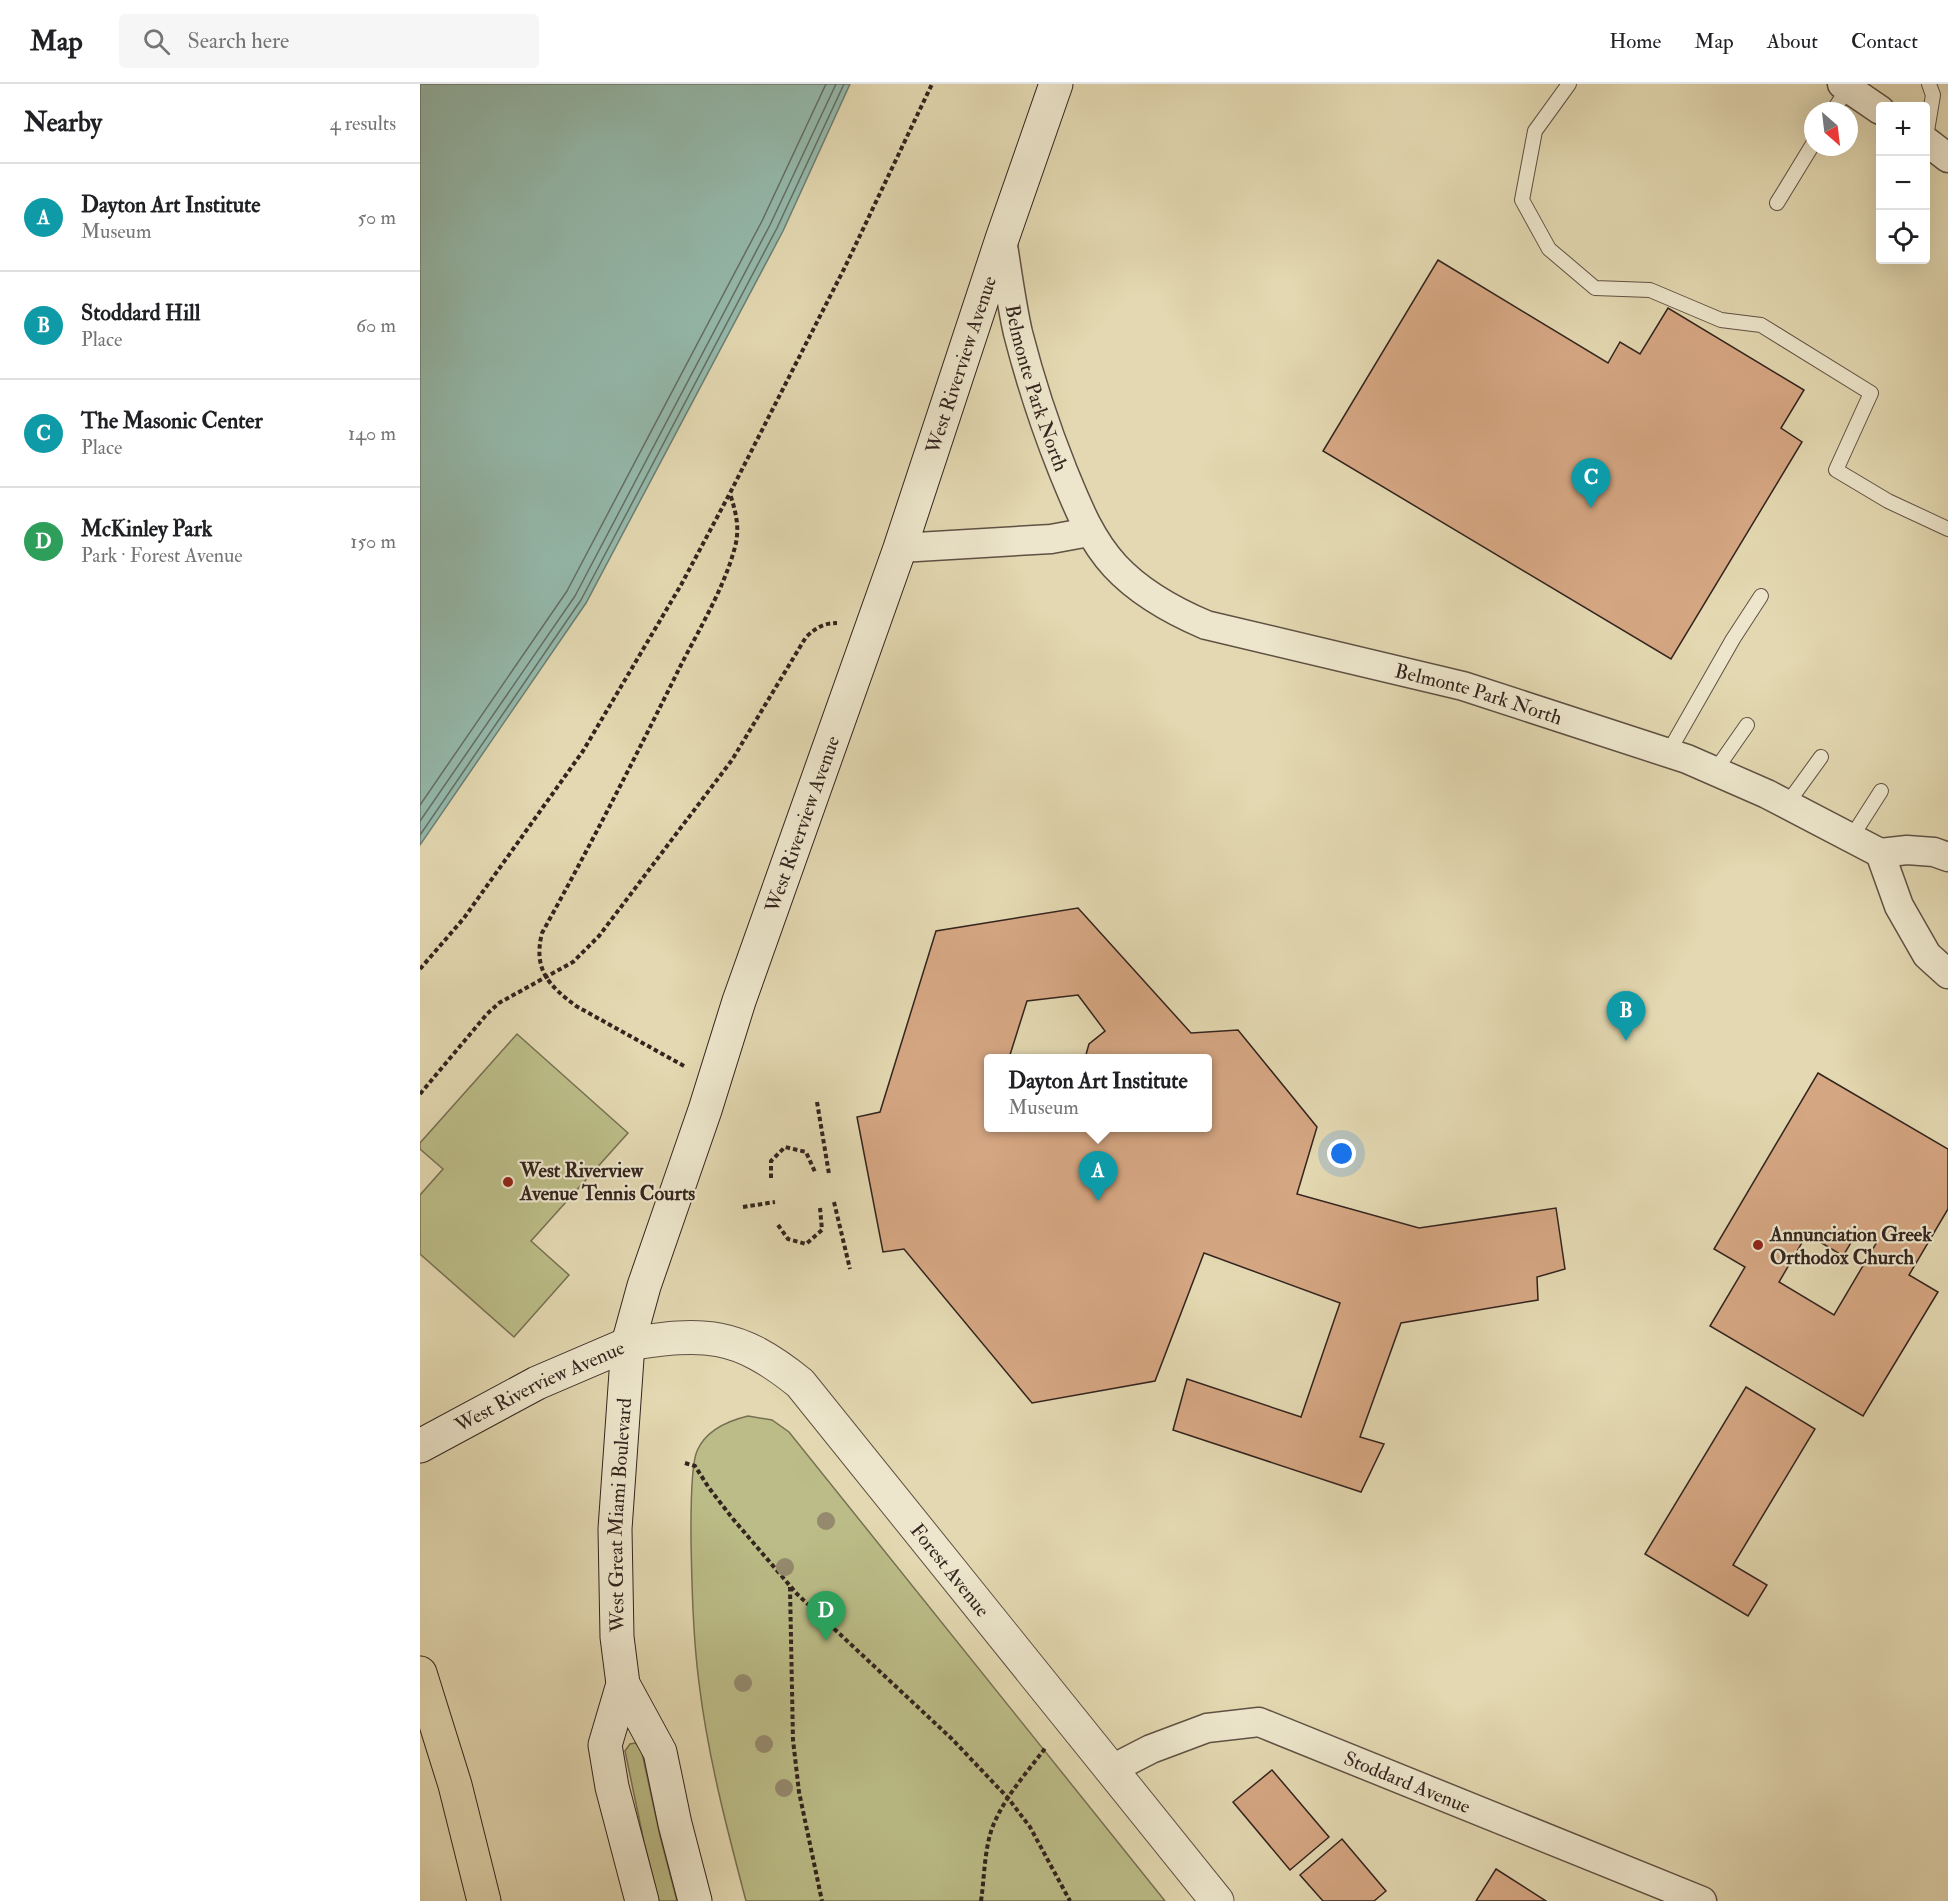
<!DOCTYPE html>
<meta charset="utf-8">
<style>
body{margin:0;font-family:"IM FELL Double Pica",serif;background:#f6f6f6;color:#202124}
.controls{position:absolute;right:18px;top:18px;display:grid;overflow:hidden;border-radius:6px;box-shadow:0 6px 24px #0002}
.controls button{width:54px;height:54px;display:grid;place-items:center;padding:0;border:0;border-bottom:2px solid #e0e0e0;background:#fff;color:#202124;font:30px sans-serif}
.compass{position:absolute;left:1384px;top:18px;width:54px;height:54px;border-radius:50%;background:#fff;box-shadow:0 6px 24px #0002;rotate:152deg}
.you{position:absolute;left:922px;top:1070px;width:21px;height:21px;margin:-15px;border:4px solid #fff;border-radius:50%;background:#1a73e8;box-shadow:0 0 0 9px #1a73e833}
.badge{display:grid;place-items:center;width:39px;height:39px;border-radius:50%;background:#8f2418;color:#fff;font-size:20px;font-weight:700}
.pin{position:absolute;translate:-50% -50px;filter:drop-shadow(0 2px 3px #0008)}
.pin::after{content:'';position:absolute;top:32px;width:21px;height:18px;background:inherit;clip-path:polygon(0 0,100% 0,50% 100%)}
.popup{position:absolute;left:564px;top:970px;width:228px;height:78px;box-sizing:border-box;display:grid;place-content:center;border-radius:6px;background:#fff;filter:drop-shadow(0 2px 4px #0005);font-size:20px;white-space:nowrap;color:#757577}
.popup b{font-size:22px;color:#202124}
.popup::after{content:'';position:absolute;left:50%;top:100%;margin-left:-12px;border:12px solid transparent;border-top-color:#fff}
.list{margin:0;padding:0;list-style:none}
h2{display:flex;justify-content:space-between;align-items:center;height:78px;margin:0;padding:0 24px;font-size:26px}
h2 small{font-size:20px;font-weight:400;color:#757577}
.list li{display:grid;grid-template-columns:39px 1fr auto;gap:18px;align-items:center;box-sizing:border-box;height:108px;padding:0 24px;border-top:2px solid #e0e0e0}
.list b{display:block;font-size:22px;white-space:nowrap}
.list p{margin:0;font-size:20px;white-space:nowrap;color:#757577}
.list em{font-size:20px;font-style:normal;color:#757577}
.icon{flex:none;width:33px;height:33px;fill:none;stroke:currentColor;stroke-width:2;stroke-linecap:round;stroke-linejoin:round}
.map{position:relative;flex:none;width:1528px;height:1817px;overflow:hidden}
header{display:flex;align-items:center;gap:36px;box-sizing:border-box;height:84px;padding:0 30px;background:#fff;border-bottom:2px solid #e0e0e0}
header strong{font-size:28px}
nav{display:flex;gap:33px;margin-inline-start:auto;font-size:21px}
.search{width:420px;height:54px;background:#f6f6f6;display:flex;align-items:center;gap:15px;box-sizing:border-box;padding:0 21px;border-radius:6px;color:#757577;font-size:22px}
main{display:flex}
aside{flex:1;background:#fff}
.map>svg:first-child{display:block}
</style>
<header>
<strong>Map</strong>
<div class="search"><svg class="icon" aria-label="search" viewBox="0 0 24 24"><circle cx="10" cy="10" r="6"/><path d="M15 15l6 6"/></svg>Search here</div>
<nav><a>Home</a><a>Map</a><a>About</a><a>Contact</a></nav>
</header>
<main>
<aside>
<h2>Nearby<small>4 results</small></h2>
<ul class="list">
<li><span class="badge" style="background:#0f9aa8">A</span><div><b>Dayton Art Institute</b><p>Museum</p></div><em>50 m</em></li>
<li><span class="badge" style="background:#0f9aa8">B</span><div><b>Stoddard Hill</b><p>Place</p></div><em>60 m</em></li>
<li><span class="badge" style="background:#0f9aa8">C</span><div><b>The Masonic Center</b><p>Place</p></div><em>140 m</em></li>
<li><span class="badge" style="background:#2e9e5b">D</span><div><b>McKinley Park</b><p>Park · Forest Avenue</p></div><em>150 m</em></li>
</ul>
</aside>
<div class="map">
<svg width="1528" height="1817" viewBox="0 0 1528 1817">
<rect width="100%" height="100%" fill="#e3d8b1"/>
<filter id="stains"><feTurbulence type="fractalNoise" baseFrequency=".00333" numOctaves="4"/><feColorMatrix values="0 0 0 0 .2 0 0 0 0 .09 0 0 0 0 .02 0 0 0 .5 -.17"/></filter>
<radialGradient id="worn" r=".72"><stop offset=".6" stop-color="#630" stop-opacity="0"/><stop offset="1" stop-color="#630" stop-opacity=".3"/></radialGradient>
<g fill="#bbbc87" stroke="#777052" stroke-width="1.5">
<path d="M97 950 208 1049 111 1157 149 1191 94 1253 0 1170V1111L23 1085 0 1065V1059Z"/>
<path d="M328 1332 352 1336 369 1348 745 1817H326C307 1745 288 1673 279 1599 273 1552 272 1505 271 1458 271 1438 270 1383 277 1367 286 1346 307 1337 328 1332Z"/>
<path d="M215 1659 221 1664 240 1752 257 1817H239L224 1758 205 1667 210 1660Z"/>
</g>
<path fill="#95baac" stroke="#6e7e73" stroke-width="1.5" d="M0 0H430L363 147 166 519 0 761Z"/>
<g fill="none" stroke-linecap="round" stroke-linejoin="round">
<g stroke="#646f65" stroke-width="1.5">
<path d="M0 721 147 507 342 137 406 0"/>
<path d="M0 737 155 512 350 141 416 0"/>
<path d="M0 751 161 516 357 144 424 0"/>
</g>
</g>
<g fill="#d5a682" stroke="#33241e" stroke-width="1.5" fill-rule="evenodd">
<path d="M1018 176 1188 279 1200 258 1220 270 1248 224 1384 306 1361 344 1382 358 1251 575 903 367Z"/>
<path d="M658 824 771 949 818 946 897 1043 877 1110 999 1144 1136 1124 1145 1185 1117 1193 1118 1216 981 1239 940 1353 964 1360 941 1408 753 1346 767 1295 881 1333 920 1219 784 1169 735 1297 612 1319 484 1165 463 1168 437 1033 460 1028 516 847ZM658 911 685 947 669 960 665 974H788V1044H568V974H589L607 917Z"/>
<path d="M1398 989 1528 1065V1125L1489 1191 1518 1208 1443 1332 1290 1242 1325 1183 1294 1165ZM1438 1147 1457 1158 1414 1231 1359 1198 1387 1150 1423 1172Z"/>
<path d="M1326 1303 1395 1345 1313 1481 1347 1501 1328 1532 1225 1470Z"/>
<path d="M852 1686 909 1753 870 1786 813 1718Z"/>
<path d="M922 1755 966 1807 954 1817H903L880 1791Z"/>
<path d="M1076 1785 1126 1817H1056Z"/>
</g>
<g fill="none" stroke-linecap="round" stroke-linejoin="round">
<g stroke="#5f5143" stroke-width="16">
<g id="service">
<path d="M1149 0 1115 47 1102 116 1129 165 1175 204 1230 206 1301 236 1341 241 1451 309 1416 386 1468 417 1528 445"/>
<path d="M1413 27 1428 4"/>
<path d="M1506 53 1513 11 1509 0"/>
<path d="M1357 119 1393 60"/>
<path d="M1248 669 1313 555 1341 512"/>
<path d="M1295 687 1327 641"/>
<path d="M1367 720 1401 673"/>
<path d="M1431 754 1461 707"/>
</g>
</g>
<g stroke="#5f5143" stroke-width="31">
<g id="minor">
<path d="M1422 0 1460 26"/>
<path d="M1506 57 1528 74"/>
<path id="s1" d="M582 155C587 186 591 218 598 249 610 296 625 342 643 387 657 421 670 455 695 482 720 509 753 527 786 541L1043 602 1267 675 1347 710 1460 769 1487 766 1514 768 1528 773"/>
<path d="M480 464 631 455 669 448"/>
<path d="M1460 769 1479 822 1507 871 1528 890"/>
<path id="s2" d="M692 1685 731 1665 787 1644 839 1638 1282 1817"/>
</g>
</g>
<g stroke="#5f5143" stroke-width="35">
<g id="tertiary">
<path id="s3" d="M208 1260C284 1248 317 1248 380 1299L797 1817"/>
</g>
</g>
<g stroke="#33241e" stroke-width="35">
<g id="secondary">
<path id="s4" d="M0 1362 117 1299 208 1260"/>
<path d="M203 1600 185 1661 192 1703 222 1817"/>
<path id="s5" d="M275 1817 255 1740 240 1668 203 1600 197 1553 195 1445 208 1260 224 1202 285 1026 319 917 480 464 582 155 636 0"/>
</g>
</g>
<g stroke="#33241e" stroke-width="35">
<path id="motorway" d="M0 1589 35 1701 64 1817"/>
</g>
<g stroke="#33241e" stroke-width="4" stroke-dasharray="4.5 3" stroke-linecap="butt">
<path d="M0 885 44 834 163 667 261 501 310 409 425 183 512 0"/>
<path d="M264 982 156 922C128 901 113 885 122 849 169 764 213 678 256 591 276 550 303 508 315 463 320 444 316 428 310 410"/>
<path d="M0 1010 67 930 79 919 153 878 179 852 312 676 386 553C396 544 403 539 417 539"/>
<path d="M397 1018 409 1090"/>
<path d="M351 1094V1077L365 1063 386 1068 395 1088"/>
<path d="M414 1118 430 1185"/>
<path d="M323 1123 355 1118"/>
<path d="M358 1141 368 1155 386 1160 402 1146 400 1124"/>
<path d="M265 1379 275 1382 289 1404 313 1435 377 1510 532 1655 588 1714 610 1743 650 1817"/>
<path d="M370 1503 373 1656 379 1708 402 1817"/>
<path d="M561 1817C565 1790 564 1759 576 1735 588 1709 609 1686 626 1663"/>
</g>
<use href="#service" stroke="#ede6cc" stroke-width="14"/>
<use href="#minor" stroke="#ede6cc" stroke-width="28"/>
<use href="#tertiary" stroke="#ede6cc" stroke-width="33"/>
<use href="#secondary" stroke="#ede6cc" stroke-width="33"/>
<use href="#motorway" stroke="#e3d8b1" stroke-width="33"/>
</g>
<g fill="#958a6e">
<circle cx="406" cy="1437" r="9"/>
<circle cx="365" cy="1483" r="9"/>
<circle cx="323" cy="1599" r="9"/>
<circle cx="344" cy="1660" r="9"/>
<circle cx="364" cy="1704" r="9"/>
</g>
<g fill="#8f2418" stroke="#ede6cc" stroke-width="2">
<circle cx="88" cy="1098" r="6"/>
<circle cx="1338" cy="1161" r="6"/>
</g>
<g text-anchor="middle" stroke-width="4.5" stroke-linejoin="round" paint-order="stroke">
<g font-size="20" fill="#33241e" stroke="#ede6cc">
<text dy="7" stroke="none"><textPath href="#s5" startOffset="1606">West Riverview Avenue</textPath></text>
<text dy="7" stroke="none"><textPath href="#s1" startOffset="153">Belmonte Park North</textPath></text>
<text dy="7" stroke="none"><textPath href="#s1" startOffset="740">Belmonte Park North</textPath></text>
<text dy="7" stroke="none"><textPath href="#s5" startOffset="1120">West Riverview Avenue</textPath></text>
<text dy="7" stroke="none"><textPath href="#s4" startOffset="134">West Riverview Avenue</textPath></text>
<text dy="7" stroke="none"><textPath href="#s5" startOffset="400">West Great Miami Boulevard</textPath></text>
<text dy="7" stroke="none"><textPath href="#s3" startOffset="424">Forest Avenue</textPath></text>
<text dy="7" stroke="none"><textPath href="#s2" startOffset="316">Stoddard Avenue</textPath></text>
</g>
<g font-size="20" font-weight="bold" fill="#33241e" stroke="#ede6cc" text-anchor="start">
<text x="100" y="1093">West Riverview<tspan x="100" dy="23">Avenue Tennis Courts</tspan></text>
<text x="1350" y="1157">Annunciation Greek<tspan x="1350" dy="23">Orthodox Church</tspan></text>
</g>
</g>
<rect width="100%" height="100%" filter="url(#stains)"/>
<rect width="100%" height="100%" fill="url(#worn)"/>
</svg>
<div class="controls">
<button>+</button>
<button>−</button>
<button><svg class="icon" aria-label="locate" viewBox="0 0 24 24"><circle cx="12" cy="12" r="6"/><path d="M12 2v4M12 18v4M2 12h4M18 12h4"/></svg></button>
</div>
<svg class="compass" viewBox="-18 -18 36 36"><path d="M0-13l5 13h-10z" fill="#e53935"/><path d="M0 13l5-13h-10z" fill="#757577"/></svg>
<div class="you"></div>
<div class="pin badge" style="left:678px;top:1117px;background:#0f9aa8">A</div>
<div class="popup"><b>Dayton Art Institute</b>Museum</div>
<div class="pin badge" style="left:1206px;top:957px;background:#0f9aa8">B</div>
<div class="pin badge" style="left:1171px;top:424px;background:#0f9aa8">C</div>
<div class="pin badge" style="left:406px;top:1557px;background:#2e9e5b">D</div>
</div>
</main>
